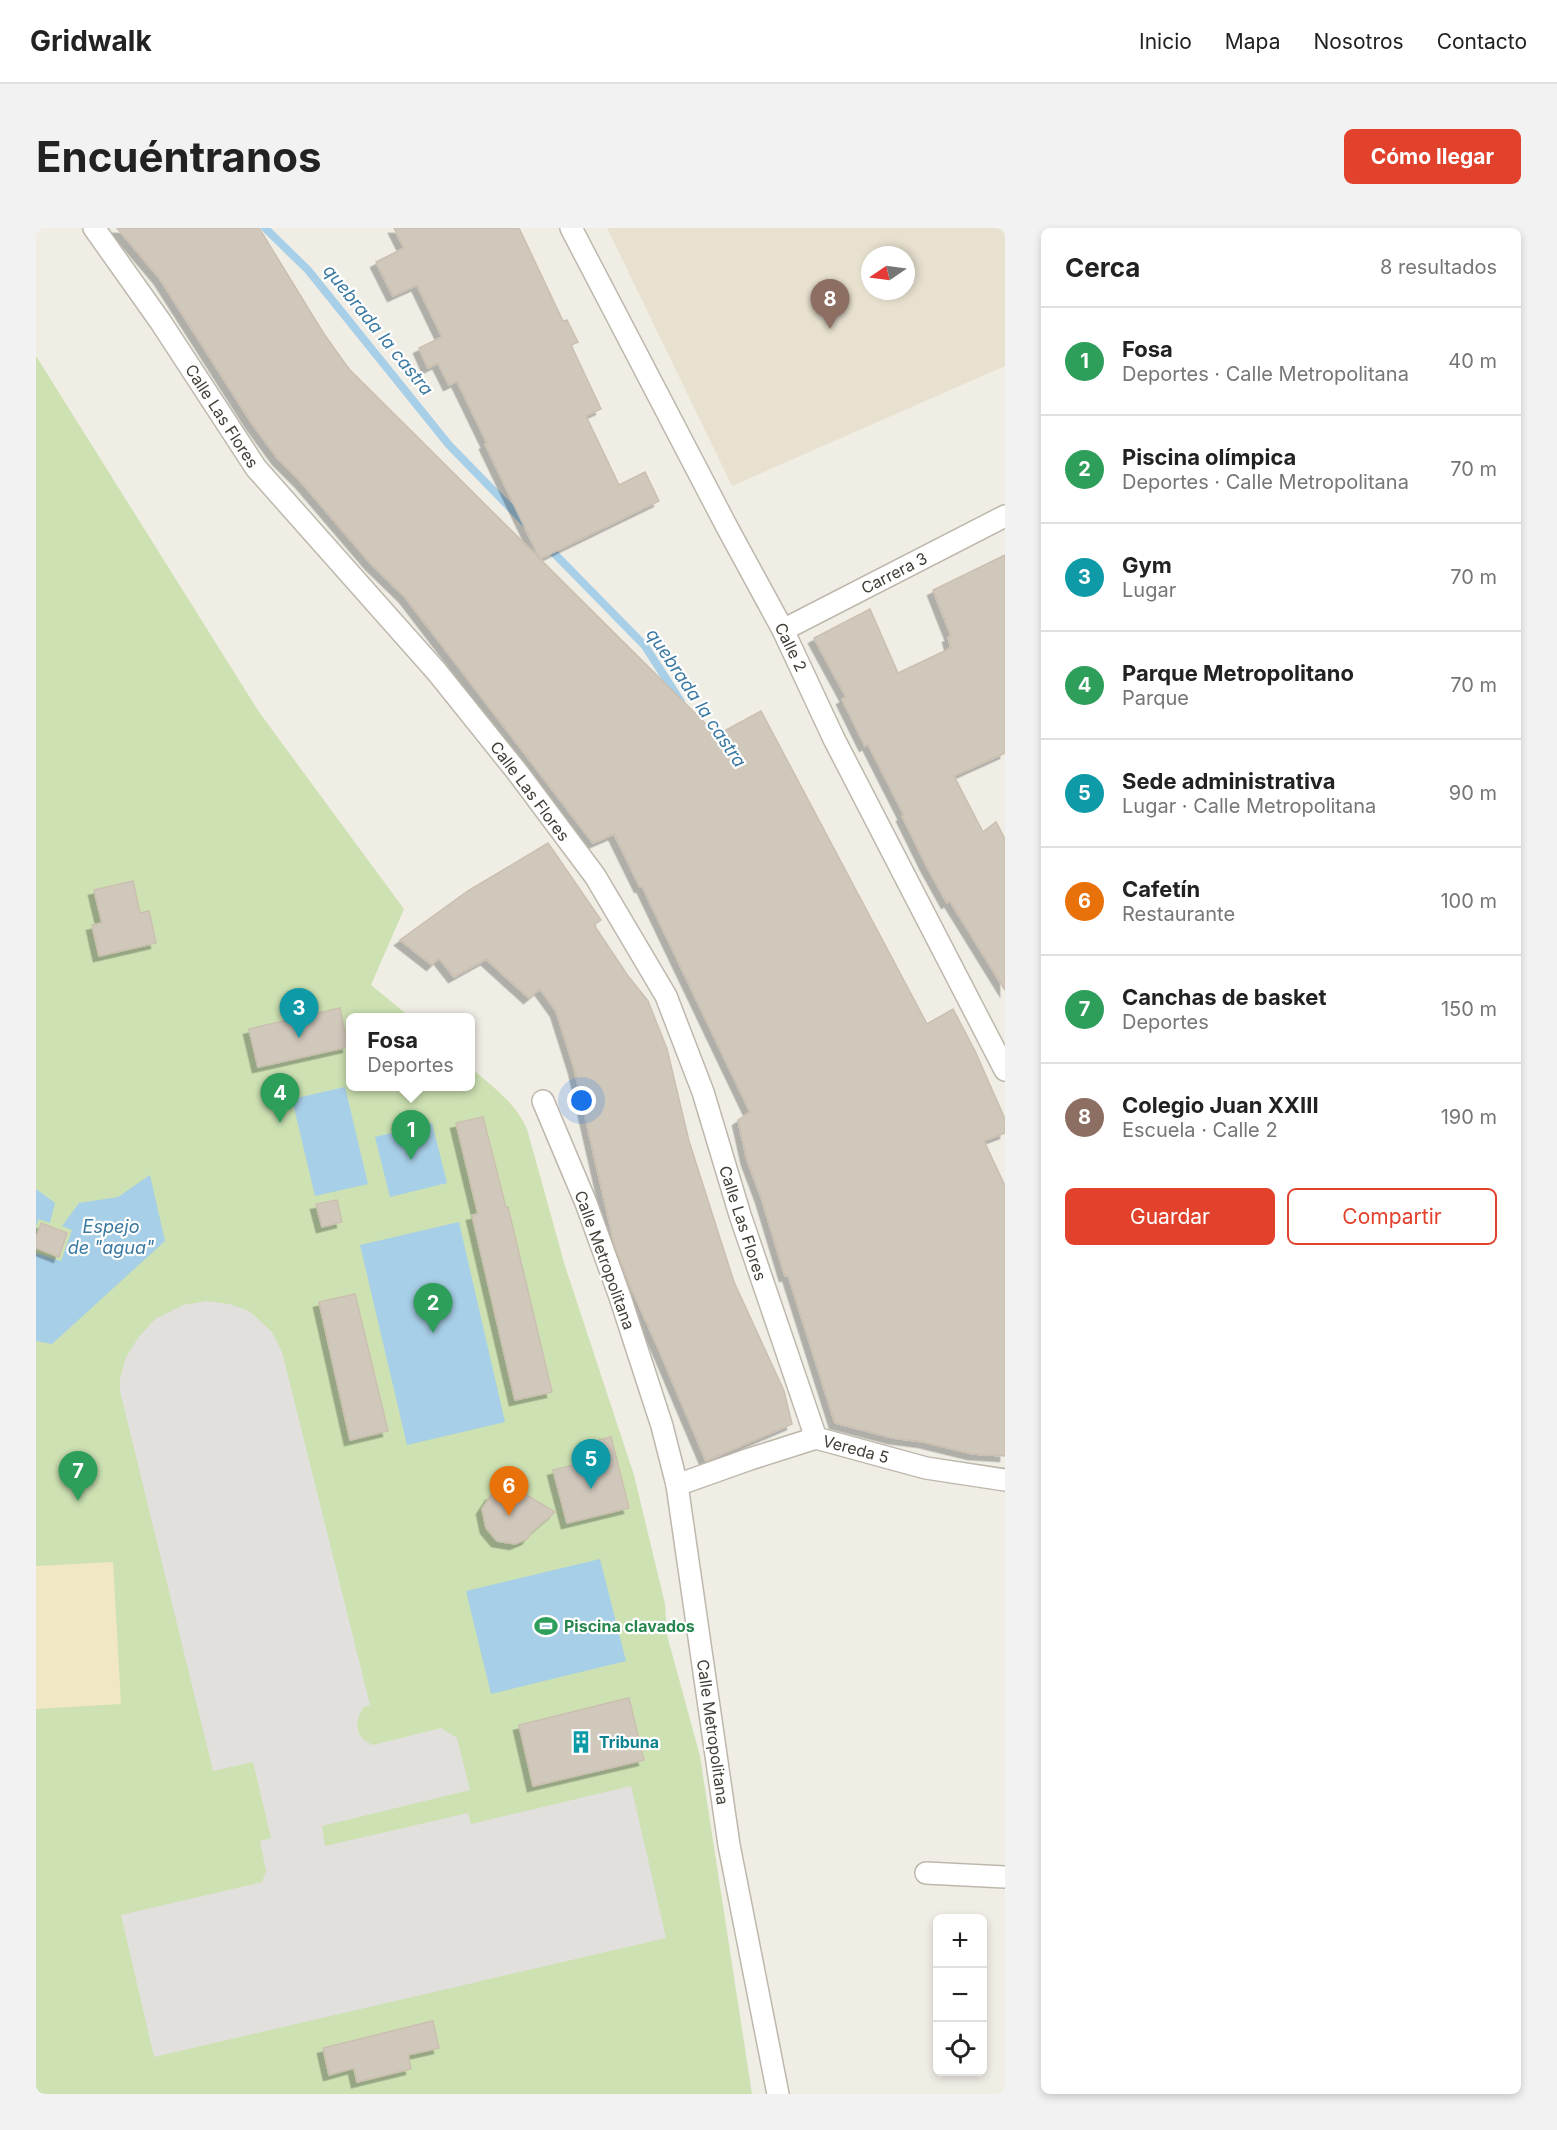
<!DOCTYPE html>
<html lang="es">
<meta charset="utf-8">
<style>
body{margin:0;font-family:Inter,sans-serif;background:#f2f2f2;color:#222}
.controls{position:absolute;right:18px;bottom:18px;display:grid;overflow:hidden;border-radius:9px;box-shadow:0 3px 9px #0003}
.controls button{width:54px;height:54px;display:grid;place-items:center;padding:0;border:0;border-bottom:2px solid #e0e0e0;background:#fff;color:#222;font:30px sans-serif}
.compass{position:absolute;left:825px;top:18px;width:54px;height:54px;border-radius:50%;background:#fff;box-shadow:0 3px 9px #0003;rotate:257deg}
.you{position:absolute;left:546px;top:873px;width:21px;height:21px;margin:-15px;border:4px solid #fff;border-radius:50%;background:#1a73e8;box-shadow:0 0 0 9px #1a73e833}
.badge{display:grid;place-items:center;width:39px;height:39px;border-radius:50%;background:#e2412b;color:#fff;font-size:20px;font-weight:700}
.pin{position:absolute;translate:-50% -50px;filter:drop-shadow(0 2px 3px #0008)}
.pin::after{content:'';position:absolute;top:32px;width:21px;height:18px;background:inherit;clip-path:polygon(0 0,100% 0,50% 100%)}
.popup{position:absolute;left:310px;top:785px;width:129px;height:78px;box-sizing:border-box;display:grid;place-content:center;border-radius:9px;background:#fff;filter:drop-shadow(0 2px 4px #0005);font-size:20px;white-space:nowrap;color:#767676}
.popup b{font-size:22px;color:#222}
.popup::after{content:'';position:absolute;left:50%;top:100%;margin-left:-12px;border:12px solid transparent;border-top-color:#fff}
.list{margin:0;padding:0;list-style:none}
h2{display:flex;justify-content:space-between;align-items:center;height:78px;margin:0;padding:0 24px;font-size:26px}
h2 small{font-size:20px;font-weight:400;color:#767676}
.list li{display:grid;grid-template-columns:39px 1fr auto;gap:18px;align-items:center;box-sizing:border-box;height:108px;padding:0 24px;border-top:2px solid #e0e0e0}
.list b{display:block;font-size:22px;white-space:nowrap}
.list p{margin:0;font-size:20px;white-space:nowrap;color:#767676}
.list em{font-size:20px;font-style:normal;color:#767676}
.actions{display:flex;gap:12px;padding:18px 24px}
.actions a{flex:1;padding:14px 0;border:2px solid #e2412b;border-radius:9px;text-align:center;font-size:21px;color:#e2412b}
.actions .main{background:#e2412b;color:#fff}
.icon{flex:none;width:33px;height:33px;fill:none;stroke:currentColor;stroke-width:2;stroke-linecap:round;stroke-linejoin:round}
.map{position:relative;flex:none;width:969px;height:1866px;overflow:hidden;border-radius:9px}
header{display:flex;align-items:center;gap:36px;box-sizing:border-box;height:84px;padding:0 30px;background:#fff;border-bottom:2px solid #e0e0e0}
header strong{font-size:28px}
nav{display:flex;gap:33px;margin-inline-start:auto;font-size:21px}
.intro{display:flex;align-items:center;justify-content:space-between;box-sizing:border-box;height:144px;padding:0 36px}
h1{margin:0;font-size:42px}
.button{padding:15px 27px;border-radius:9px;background:#e2412b;color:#fff;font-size:21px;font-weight:700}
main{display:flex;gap:36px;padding:0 36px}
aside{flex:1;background:#fff;border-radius:9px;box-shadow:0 3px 9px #0003}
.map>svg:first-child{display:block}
</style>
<header>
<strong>Gridwalk</strong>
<nav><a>Inicio</a><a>Mapa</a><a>Nosotros</a><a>Contacto</a></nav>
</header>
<div class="intro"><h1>Encuéntranos</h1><a class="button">Cómo llegar</a></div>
<main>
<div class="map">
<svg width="969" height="1866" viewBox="0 0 969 1866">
<defs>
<filter id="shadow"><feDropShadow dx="-5.5" dy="5.5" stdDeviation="0" flood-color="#0004"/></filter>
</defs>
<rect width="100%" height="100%" fill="#f0ede5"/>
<path fill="#e8e1d0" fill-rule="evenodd" d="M571 0H969V138L696 258ZM834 27H870V63H834Z"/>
<path fill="#cde1b2" d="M0 128 223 484 368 681 335 757 374 789 315 790V858H435V840C457 859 479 874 491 901L529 1038 598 1247 629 1376 631 1407 664 1528 716 1866H0Z"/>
<path fill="#f1e7c4" d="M77 1334 85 1476 0 1481V1338Z"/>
<path fill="#e2e0dd" d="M171 1073 193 1076 213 1083 235 1103 246 1124 334 1477 328 1479 323 1487 321 1497 323 1506 329 1513 337 1517 405 1500 421 1510 434 1562 286 1598 289 1618 432 1585 435 1596 595 1558 630 1710 118 1829 85 1687 226 1654 230 1643 224 1613 235 1610 217 1534 177 1543 84 1163V1151L90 1129 102 1110 119 1091 147 1077Z"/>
<g fill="#a7cfe7">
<path d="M309 859 332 956 279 968 256 871Z"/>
<path d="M396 895 411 955 354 969 339 909Z"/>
<path d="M114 947 129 1013 16 1116 0 1113V1025L25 1033 36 1002 26 998 43 975 82 969Z"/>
<path d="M0 961 19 975 14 995 3 991 0 998Z"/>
<path d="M423 994 469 1194 371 1217 324 1017Z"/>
<path d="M564 1331 590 1433 455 1466 430 1363Z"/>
</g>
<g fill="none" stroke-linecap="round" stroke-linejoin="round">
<g stroke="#a7cfe7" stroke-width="8">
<path d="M229 0 272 42 413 217 492 298"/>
<path d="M509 316 609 418 645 474"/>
</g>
</g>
<g fill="#d1c8bc" stroke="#cbbfb0" stroke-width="1.5" filter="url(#shadow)">
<path d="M81 0H223L288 106 313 141 681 507 725 483 891 796 917 781 939 823 969 891V905L948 913 969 958V1228L937 1226 888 1214 857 1210 799 1195 752 1047 749 1048 725 969 711 932 702 892 714 884 606 658 604 659 578 606 557 615 369 369 335 336 265 254 242 231 215 194 124 51Z"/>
<path d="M358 0H483L527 93 531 92 542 114 535 117 565 181 550 188 583 257 609 244 623 273 504 331 449 216 451 215 421 153 413 157 402 135 392 140 383 120 406 109 381 57 357 68 340 34 368 20Z"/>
<path d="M969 327V525L918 548 947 604 960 594 969 611V762L914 673 911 675 891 639 866 588 868 587 832 516 829 518 806 471 810 469 778 410 834 381 862 445 915 420 912 409 915 408 897 362Z"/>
<path d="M512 615 565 692 558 697 592 748 612 773 631 821 653 913 698 1054 748 1163 756 1196 670 1233 623 1122 592 1053 579 1019 538 840 520 783 504 761 493 770 450 731 418 749 403 730 396 737 364 712 432 663Z"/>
<path d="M97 653 104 685 113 683 120 715 63 728 56 697 66 695 58 662Z"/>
<path d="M304 780 312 819 222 839 213 801Z"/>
<path d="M447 889 470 980 472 979 516 1164 479 1172 436 987 442 986 420 895Z"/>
<path d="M301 972 306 994 286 999 280 976Z"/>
<path d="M5 995 31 1005 23 1029 0 1020V1011Z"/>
<path d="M319 1066 352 1203 314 1212 283 1074Z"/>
<path d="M575 1209 593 1280 531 1295 517 1242 549 1234 545 1217Z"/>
<path d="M470 1260 484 1263 519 1284 496 1304 491 1311 479 1316 461 1313 450 1300 446 1281 455 1267Z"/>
<path d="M593 1470 608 1532 497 1558 483 1497Z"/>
<path d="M397 1793 403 1820 372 1827 375 1841 321 1854 318 1840 293 1847 287 1820Z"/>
</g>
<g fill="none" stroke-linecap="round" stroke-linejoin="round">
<g stroke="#beb7ac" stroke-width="24">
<g id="street">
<path d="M58 0 124 93 220 240 401 444 482 545 559 648 630 768 667 864 704 987 780 1210"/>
<path d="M535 0 692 301 747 402 798 511 969 842"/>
<path d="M747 402 969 288"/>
<path d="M507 873 550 975 584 1069 626 1198 641 1257 693 1617 742 1866"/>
<path d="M641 1257 714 1231 780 1210 890 1240 969 1252"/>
<path d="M890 1645 969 1649"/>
</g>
</g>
<use href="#street" stroke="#fff" stroke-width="21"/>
</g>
<defs>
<g id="stadium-bare" transform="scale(1.8)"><path d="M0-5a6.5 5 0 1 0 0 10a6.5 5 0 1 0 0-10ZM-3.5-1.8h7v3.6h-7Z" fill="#2e9e5b" stroke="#fff" stroke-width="2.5" paint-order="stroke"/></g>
<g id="building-bare" transform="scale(1.8)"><path d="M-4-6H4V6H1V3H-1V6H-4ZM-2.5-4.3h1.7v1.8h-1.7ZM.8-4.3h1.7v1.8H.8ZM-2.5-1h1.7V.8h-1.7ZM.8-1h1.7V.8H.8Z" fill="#0f9aa8" stroke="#fff" stroke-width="2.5" paint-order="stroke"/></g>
</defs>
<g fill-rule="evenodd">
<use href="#stadium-bare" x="510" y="1398"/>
<use href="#building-bare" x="545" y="1514"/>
</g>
<g text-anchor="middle" stroke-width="4.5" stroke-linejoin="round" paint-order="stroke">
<g font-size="16" fill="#423d35" stroke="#fff">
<text transform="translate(186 188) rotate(57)" y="6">Calle Las Flores</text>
<text transform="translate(858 345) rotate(-27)" y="6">Carrera 3</text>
<text transform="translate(755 419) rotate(64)" y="6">Calle 2</text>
<text transform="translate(494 563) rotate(53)" y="6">Calle Las Flores</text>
<text transform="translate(707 995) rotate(72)" y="6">Calle Las Flores</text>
<text transform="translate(569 1032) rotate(70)" y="6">Calle Metropolitana</text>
<text transform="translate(820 1221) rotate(15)" y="6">Vereda 5</text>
<text transform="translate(677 1504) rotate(82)" y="6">Calle Metropolitana</text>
</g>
<g font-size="16" font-weight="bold" fill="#27864d" stroke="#fff" text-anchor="start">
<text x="528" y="1404">Piscina clavados</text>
</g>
<g font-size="16" font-weight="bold" fill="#0d838f" stroke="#fff" text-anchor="start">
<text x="563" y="1520">Tribuna</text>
</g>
<g font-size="18" font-style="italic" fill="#3b79a1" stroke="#fff">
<text transform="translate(342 102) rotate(51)" y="6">quebrada la castra</text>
<text transform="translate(660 470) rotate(56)" y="6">quebrada la castra</text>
<text x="75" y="1005">Espejo<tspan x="75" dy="21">de "agua"</tspan></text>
</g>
</g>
</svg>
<div class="controls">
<button>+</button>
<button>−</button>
<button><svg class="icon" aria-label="locate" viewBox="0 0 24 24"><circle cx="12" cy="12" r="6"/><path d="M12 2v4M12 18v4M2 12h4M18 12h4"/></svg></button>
</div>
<svg class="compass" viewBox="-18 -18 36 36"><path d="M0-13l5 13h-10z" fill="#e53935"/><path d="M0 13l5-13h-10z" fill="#767676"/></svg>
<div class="you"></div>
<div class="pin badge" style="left:375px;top:932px;background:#2e9e5b">1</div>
<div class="popup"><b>Fosa</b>Deportes</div>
<div class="pin badge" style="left:397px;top:1105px;background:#2e9e5b">2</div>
<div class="pin badge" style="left:263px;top:810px;background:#0f9aa8">3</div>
<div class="pin badge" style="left:244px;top:895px;background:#2e9e5b">4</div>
<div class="pin badge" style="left:555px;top:1261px;background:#0f9aa8">5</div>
<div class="pin badge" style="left:473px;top:1288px;background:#e8710a">6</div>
<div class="pin badge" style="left:42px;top:1273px;background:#2e9e5b">7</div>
<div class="pin badge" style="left:794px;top:101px;background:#8d6e63">8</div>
</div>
<aside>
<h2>Cerca<small>8 resultados</small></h2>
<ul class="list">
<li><span class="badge" style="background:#2e9e5b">1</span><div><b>Fosa</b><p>Deportes · Calle Metropolitana</p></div><em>40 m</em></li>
<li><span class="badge" style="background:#2e9e5b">2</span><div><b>Piscina olímpica</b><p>Deportes · Calle Metropolitana</p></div><em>70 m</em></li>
<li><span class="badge" style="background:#0f9aa8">3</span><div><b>Gym</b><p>Lugar</p></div><em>70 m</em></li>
<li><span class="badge" style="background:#2e9e5b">4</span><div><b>Parque Metropolitano</b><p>Parque</p></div><em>70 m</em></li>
<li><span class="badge" style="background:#0f9aa8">5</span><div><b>Sede administrativa</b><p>Lugar · Calle Metropolitana</p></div><em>90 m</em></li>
<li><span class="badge" style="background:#e8710a">6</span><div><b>Cafetín</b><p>Restaurante</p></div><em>100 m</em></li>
<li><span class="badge" style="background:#2e9e5b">7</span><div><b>Canchas de basket</b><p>Deportes</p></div><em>150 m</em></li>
<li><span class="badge" style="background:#8d6e63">8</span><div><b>Colegio Juan XXIII</b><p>Escuela · Calle 2</p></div><em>190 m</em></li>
</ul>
<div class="actions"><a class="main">Guardar</a><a>Compartir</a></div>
</aside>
</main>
